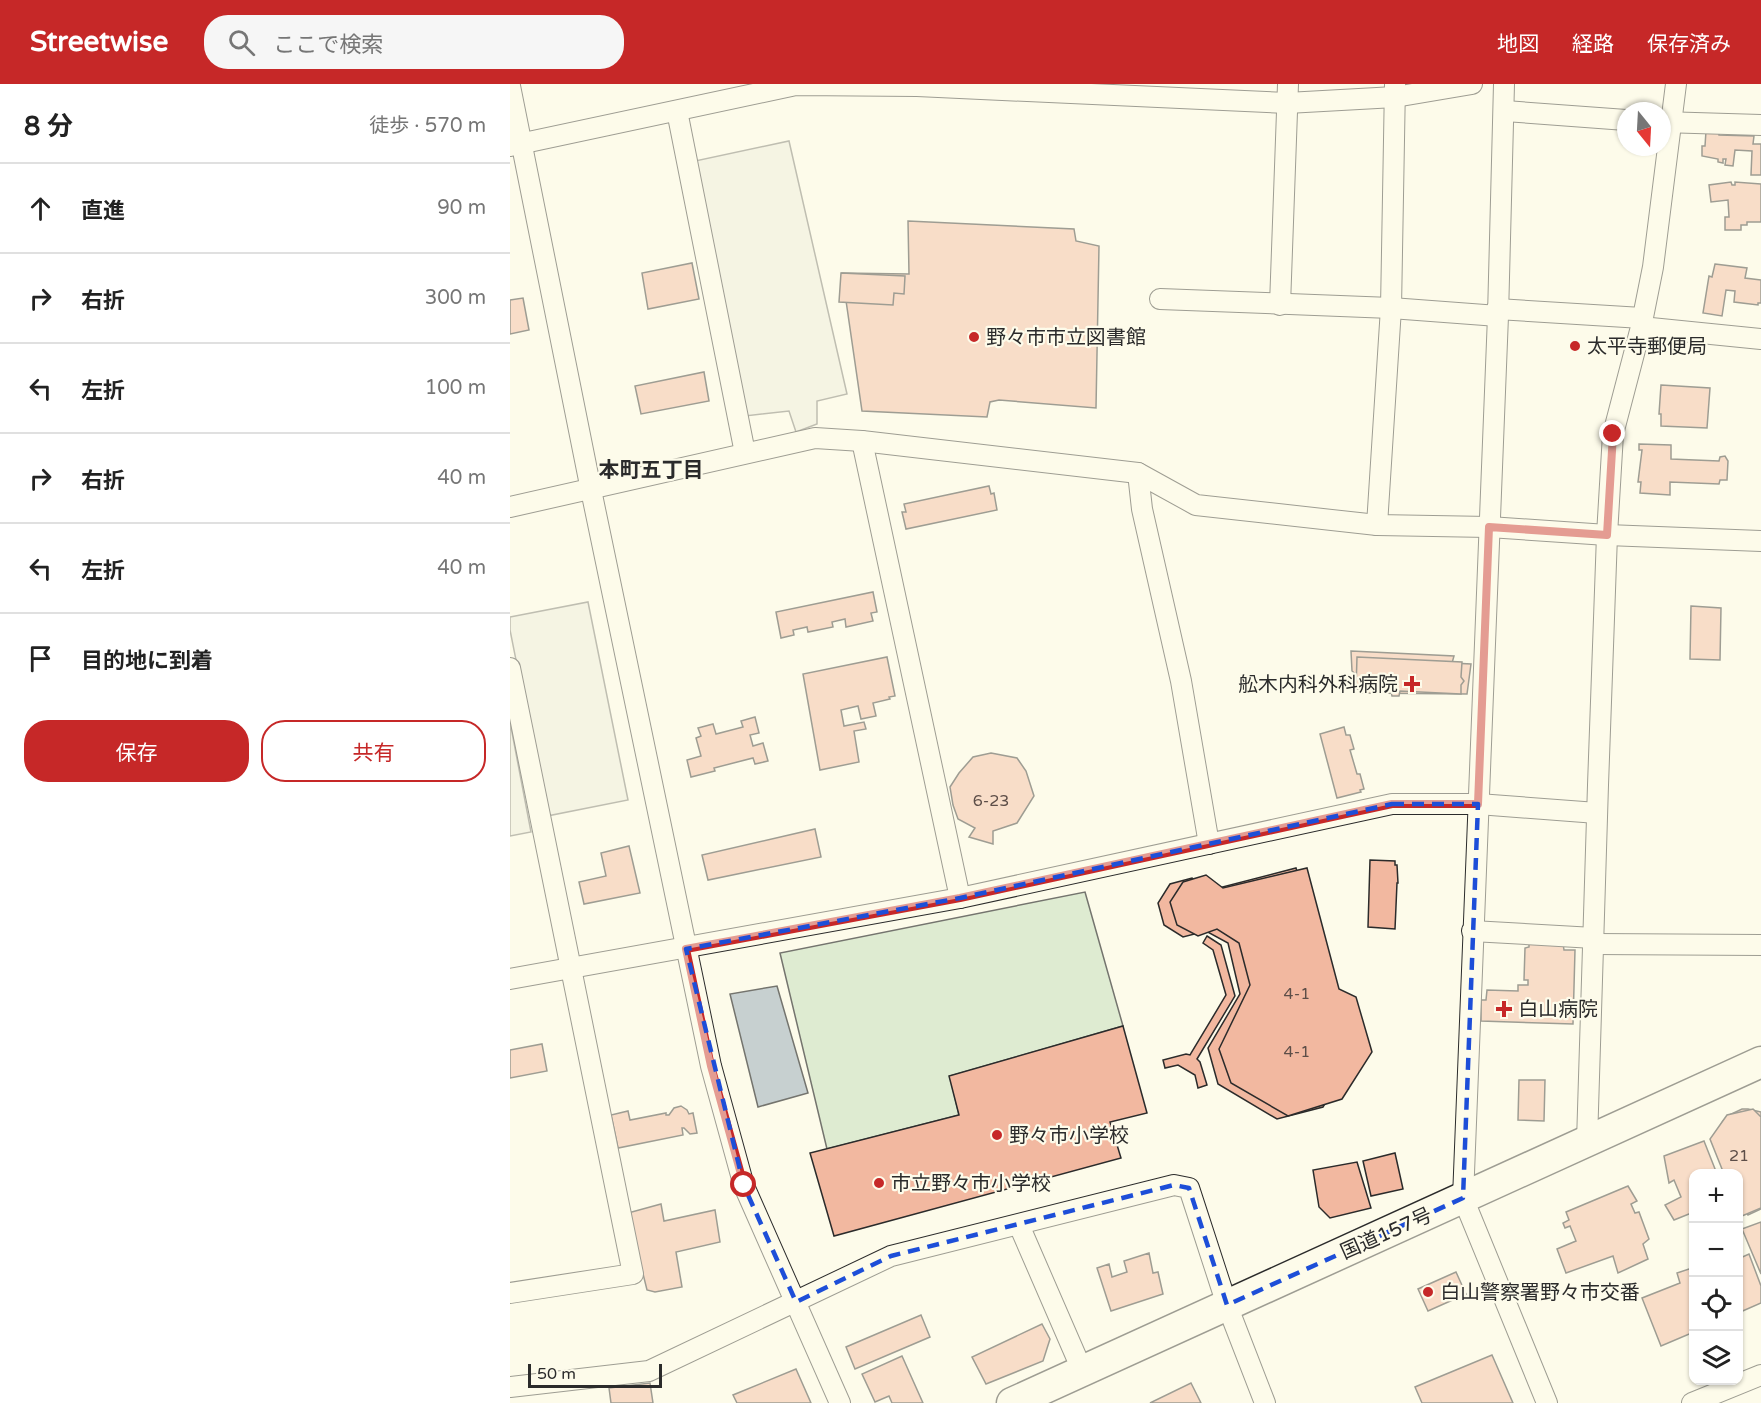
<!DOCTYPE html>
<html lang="ja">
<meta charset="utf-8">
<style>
body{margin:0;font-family:"Varela Round","Noto Sans JP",sans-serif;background:#f6f6f6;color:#222}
.controls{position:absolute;right:18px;bottom:18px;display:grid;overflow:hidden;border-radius:12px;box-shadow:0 2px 4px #0004}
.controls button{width:54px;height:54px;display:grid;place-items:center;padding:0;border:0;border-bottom:2px solid #e0e0e0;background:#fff;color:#222;font:30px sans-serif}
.compass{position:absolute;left:1107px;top:18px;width:54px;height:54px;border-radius:50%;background:#fff;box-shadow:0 2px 4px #0004;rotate:162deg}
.scale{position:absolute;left:18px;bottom:15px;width:134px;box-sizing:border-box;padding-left:6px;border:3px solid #2b2b2b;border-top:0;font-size:16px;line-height:21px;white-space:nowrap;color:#2b2b2b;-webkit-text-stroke:4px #fdfbea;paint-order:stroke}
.stop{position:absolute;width:18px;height:18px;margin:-14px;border:4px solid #c62828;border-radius:50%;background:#fff}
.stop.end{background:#c62828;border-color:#fff;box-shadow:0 2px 6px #0008}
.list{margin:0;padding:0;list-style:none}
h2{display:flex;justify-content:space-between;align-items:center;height:78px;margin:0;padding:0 24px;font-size:26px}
h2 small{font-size:20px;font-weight:400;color:#767676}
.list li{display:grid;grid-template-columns:39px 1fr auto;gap:18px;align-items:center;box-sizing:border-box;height:90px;padding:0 24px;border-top:2px solid #e0e0e0}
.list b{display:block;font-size:22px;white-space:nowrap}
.list em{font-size:20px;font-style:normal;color:#767676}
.actions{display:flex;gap:12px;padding:18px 24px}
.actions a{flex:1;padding:14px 0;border:2px solid #c62828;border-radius:24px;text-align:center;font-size:21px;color:#c62828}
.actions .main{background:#c62828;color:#fff}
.icon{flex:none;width:33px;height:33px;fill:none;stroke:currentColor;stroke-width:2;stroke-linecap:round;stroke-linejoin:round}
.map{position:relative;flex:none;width:1251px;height:1319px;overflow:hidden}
header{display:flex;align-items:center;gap:36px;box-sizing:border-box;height:84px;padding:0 30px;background:#c62828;color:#fff}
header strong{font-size:28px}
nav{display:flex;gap:33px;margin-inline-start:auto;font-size:21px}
.search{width:420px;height:54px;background:#f6f6f6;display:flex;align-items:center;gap:15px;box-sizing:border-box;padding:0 21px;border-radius:24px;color:#767676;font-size:22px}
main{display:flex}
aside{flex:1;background:#fff}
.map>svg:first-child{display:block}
</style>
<header>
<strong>Streetwise</strong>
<div class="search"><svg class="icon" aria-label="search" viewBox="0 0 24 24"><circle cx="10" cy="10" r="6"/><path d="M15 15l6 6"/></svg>ここで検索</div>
<nav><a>地図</a><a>経路</a><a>保存済み</a></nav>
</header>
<main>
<aside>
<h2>8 分<small>徒歩 · 570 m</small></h2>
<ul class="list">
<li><svg class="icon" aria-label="ahead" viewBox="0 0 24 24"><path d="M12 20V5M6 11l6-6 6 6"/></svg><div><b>直進</b></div><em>90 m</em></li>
<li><svg class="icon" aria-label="right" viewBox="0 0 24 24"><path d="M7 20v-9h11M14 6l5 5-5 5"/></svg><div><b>右折</b></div><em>300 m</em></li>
<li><svg class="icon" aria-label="left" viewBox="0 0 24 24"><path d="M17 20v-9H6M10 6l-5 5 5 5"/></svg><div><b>左折</b></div><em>100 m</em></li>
<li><svg class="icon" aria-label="right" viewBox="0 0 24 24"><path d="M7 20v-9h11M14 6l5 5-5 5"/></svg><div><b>右折</b></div><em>40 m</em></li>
<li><svg class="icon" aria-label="left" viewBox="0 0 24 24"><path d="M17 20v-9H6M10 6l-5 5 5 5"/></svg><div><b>左折</b></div><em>40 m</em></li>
<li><svg class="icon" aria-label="arrive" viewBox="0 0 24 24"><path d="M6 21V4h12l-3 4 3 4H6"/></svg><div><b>目的地に到着</b></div></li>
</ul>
<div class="actions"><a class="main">保存</a><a>共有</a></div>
</aside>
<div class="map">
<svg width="1251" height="1319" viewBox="0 0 1251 1319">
<rect width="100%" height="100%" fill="#fdfbea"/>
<path fill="#deebd1" stroke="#74746e" stroke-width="1.5" d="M575 808 613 942 440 992 449 1031 317 1065 270 869Z"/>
<g fill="#eceadb" stroke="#74746e" stroke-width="1.5">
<path d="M279 57 337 310 307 317V340L286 348 279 327 235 332 185 77Z"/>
<path d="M78 518 118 716 37 732 0 546V533Z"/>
<path d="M0 638 21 748 0 752Z"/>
</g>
<path fill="#c7d0d0" stroke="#74746e" stroke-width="1.5" d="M267 902 298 1009 248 1023 220 910Z"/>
<g fill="#f2b8a0" stroke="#2b2b2b" stroke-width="1.5">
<path d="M1196 47H1209V51L1244 52 1243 60H1251V91H1241L1242 67 1225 66 1223 82 1215 81 1216 75H1213V79L1208 78V75L1192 72V62H1195Z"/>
<path d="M1221 98 1222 101H1225V98L1251 100V138H1237V141H1231V146H1215V133H1219L1218 116 1201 118 1199 101Z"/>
<path d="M398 137 564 145 566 157 589 162 586 324 489 316 480 318 477 333 352 327 332 189 399 190Z"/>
<path d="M182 179 189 215 138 225 132 189Z"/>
<path d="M1205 180 1237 184 1235 194 1251 196V219H1248V221L1224 218 1225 207 1216 206 1212 232 1193 229 1199 192 1202 193Z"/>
<path d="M331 189 395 192 394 210 384 209 383 221 329 218Z"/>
<path d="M13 214 19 246 0 250V216Z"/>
<path d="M194 288 199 317 131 330 125 302Z"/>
<path d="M1151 301 1200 304 1197 344 1151 342V330H1149Z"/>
<path d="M1129 360 1161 361V375L1209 377 1210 373 1215 372 1218 377 1217 396H1210L1209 400 1160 398V411L1130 409 1131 398H1128L1132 366H1129Z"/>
<path d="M479 402 481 410 484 409 487 426 396 445 392 428H396L394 420Z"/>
<path d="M363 508 367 528 361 529 363 537 336 543 335 535 322 538 323 543 298 548 297 543 283 546 284 551 271 554 266 528Z"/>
<path d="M1181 522 1211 524 1210 576 1180 575Z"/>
<path d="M841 567 944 572 942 579 961 580 957 610 849 609 848 592 842 587Z"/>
<path d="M377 573 385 612 379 613 380 615 363 619 366 632 351 635 348 622 331 626 334 642 354 638 356 645 344 647 349 678 310 686 293 590Z"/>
<path d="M847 573 952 578 951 593 954 597 951 601V610L890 607 889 612H882L881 607 846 605Z"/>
<path d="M245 633 249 649 240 651 243 662 253 659 258 677 245 680 243 674 204 684 205 687 181 693 177 676 191 672 186 654 191 652 188 644 203 640 206 650 233 643 231 637Z"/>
<path d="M834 643 836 651H840L844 665 840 666 847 690H850L854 705 850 706 851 708 827 714 810 650Z"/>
<path d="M481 669 507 674 516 687 524 712 507 739 483 747V760L459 753 465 744 448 735 443 721 440 703 449 689 463 673Z"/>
<path d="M305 745 311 773 198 796 192 771Z"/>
<path d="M119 762 130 809 74 820 69 798 96 792 91 769Z"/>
<path d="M860 776 885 777V781H887L888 799H887L885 845 858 843Z"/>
<path d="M786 784 821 917 840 928 849 961 813 1023 767 1035 708 1000 698 964 730 910 718 859 696 847 673 853 654 841 648 819 660 800 682 794 701 806Z"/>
<path d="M797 784 829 905 846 913 862 968 832 1015 778 1032 721 999 709 965 740 901 729 859 707 845 688 852 667 841 660 818 673 798 696 791 713 804Z"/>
<path d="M697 852 711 861 725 912 687 975 690 978 697 1001 688 1004 685 991 668 981 655 984 653 976 676 970 680 971 716 911 703 866 693 859Z"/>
<path d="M1019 858 1053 859 1054 866H1065L1063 940 971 937V916H976L977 906 1008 907V901H1018V896H1014L1015 864 1019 863Z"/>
<path d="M613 942 637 1029 600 1038 611 1074 324 1152 300 1069 449 1031 439 992Z"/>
<path d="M32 960 37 987 0 994V966Z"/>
<path d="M1009 996H1035L1034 1037 1008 1036Z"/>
<path d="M171 1022 177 1026 179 1030 183 1029 187 1049 180 1050 174 1044H172L173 1051 108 1064 101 1031 118 1027 120 1036 156 1029V1031H159L164 1024Z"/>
<path d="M1232 1025H1238L1251 1028V1125L1238 1131 1228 1109V1090H1220L1208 1058 1209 1044 1213 1037 1219 1031Z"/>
<path d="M1243 1025 1251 1033V1124L1232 1132 1228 1123V1090H1214L1200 1055 1217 1031Z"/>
<path d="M1194 1057 1207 1090H1184V1128L1164 1136 1155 1121 1171 1113 1164 1096 1159 1099 1154 1072Z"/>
<path d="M885 1069 893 1105 861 1112 853 1077Z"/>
<path d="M847 1078 861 1124 820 1134 809 1123 803 1086Z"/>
<path d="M1118 1102 1127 1117 1121 1120 1125 1129 1129 1128 1139 1155 1133 1160 1138 1175 1108 1189 1103 1172 1056 1189 1047 1165 1066 1157 1060 1142 1055 1144 1053 1139 1059 1136 1056 1128Z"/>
<path d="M151 1120 154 1137 205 1126 210 1158 166 1168 172 1203 145 1208 137 1206 118 1129Z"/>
<path d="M1251 1138V1190L1232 1145Z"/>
<path d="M639 1169 643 1189 648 1188 653 1210 601 1227 587 1184 599 1180 602 1193 617 1188 614 1177Z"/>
<path d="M1239 1170 1251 1202V1219L1228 1229V1175Z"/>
<path d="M1182 1184 1184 1248 1151 1262 1132 1214 1170 1199 1167 1189Z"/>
<path d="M946 1188 956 1210 918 1227 908 1205Z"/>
<path d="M411 1231 420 1253 345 1285 336 1263Z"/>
<path d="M532 1240 540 1255 533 1277 476 1300 462 1273Z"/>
<path d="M982 1271 1003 1319H912L905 1303Z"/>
<path d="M392 1272 413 1319H382L379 1312 365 1318 352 1290Z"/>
<path d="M286 1285 301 1319H227L223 1311Z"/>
<path d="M140 1299 143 1319H101L99 1304Z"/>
<path d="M681 1299 691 1319H640Z"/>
</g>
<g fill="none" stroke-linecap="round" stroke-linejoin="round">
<g stroke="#2b2b2b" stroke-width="22">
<g id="minor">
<path d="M994 0 988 232 953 1114 1037 1319"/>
<path d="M0 2 81 406 201 982 234 1102 330 1319"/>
<path d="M167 27 235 369"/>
<path d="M995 27 1116 36"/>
<path d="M1152 38 1251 41"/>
<path d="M0 62 286 1 407 2 777 19 885 13 962 0"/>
<path d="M650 215 881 224 988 232"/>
<path d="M770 221 778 0"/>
<path d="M987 225 1132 234"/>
<path d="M1131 243 1251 255"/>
<path d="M352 357 450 814"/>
<path d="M628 389 632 425 671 597 699 760"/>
<path d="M0 423 305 354 352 357 628 389 686 421 867 441 979 443 1097 451 1251 457"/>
<path d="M867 441 881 224 885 0"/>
<path d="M0 584 123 1190 0 1209"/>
<path d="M962 847 1084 854"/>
<path d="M1084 860 1251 861"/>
<path d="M0 895 450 814 882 720H968L1087 729"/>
<path d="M1077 1058 1088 701 1097 451 1103 350 1131 243 1143 183 1166 0"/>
<path d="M509 1141 572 1286"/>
<path d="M0 1303 139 1287 381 1172 664 1101 679 1104 717 1221 755 1319"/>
<path d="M1182 1319 1251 1291"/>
</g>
</g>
<g stroke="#2b2b2b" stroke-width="33">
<path id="highway" d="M502 1319 1251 978"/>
</g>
<use href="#minor" stroke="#fdfbea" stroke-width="20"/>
<use href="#highway" stroke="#fdfbea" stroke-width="30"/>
</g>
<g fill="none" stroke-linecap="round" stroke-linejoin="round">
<path stroke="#c62828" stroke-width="8" d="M234 1101 201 982 176 865 450 814 882 720H968L979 443 1097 451 1103 350"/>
</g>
<path d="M0 0H1251V1319H0ZM882 720H968L953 1114 717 1221 679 1104 664 1101 381 1172 286 1218 234 1102 176 865 450 814Z" fill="#fdfbea" fill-opacity=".55" fill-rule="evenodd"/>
<path fill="none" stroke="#1d4ed8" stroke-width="4.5" stroke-dasharray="12 8" stroke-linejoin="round" d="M882 720H968L953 1114 717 1221 679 1104 664 1101 381 1172 286 1218 234 1102 176 865 450 814Z"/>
<g fill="#c62828" stroke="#fdfbea" stroke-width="2">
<circle cx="464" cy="253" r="6"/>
<circle cx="1065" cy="262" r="6"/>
<path d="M899 591h6v6h6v6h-6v6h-6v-6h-6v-6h6z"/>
<path d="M991 916h6v6h6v6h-6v6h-6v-6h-6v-6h6z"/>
<circle cx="487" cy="1051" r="6"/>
<circle cx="369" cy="1099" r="6"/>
<circle cx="918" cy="1208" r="6"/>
</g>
<g text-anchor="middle" stroke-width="4.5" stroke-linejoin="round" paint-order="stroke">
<g font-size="16" fill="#5d4e48">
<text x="481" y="722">6-23</text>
<text x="787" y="915">4-1</text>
<text x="787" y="973">4-1</text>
<text x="1229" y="1077">21</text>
</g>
<g font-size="20" fill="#2b2b2b" stroke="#fdfbea" text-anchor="start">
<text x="476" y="260">野々市市立図書館</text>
<text x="1077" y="269">太平寺郵便局</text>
<text x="888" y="607" text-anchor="end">舩木内科外科病院</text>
<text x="1008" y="932">白山病院</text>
<text x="499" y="1058">野々市小学校</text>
<text x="381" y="1106">市立野々市小学校</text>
<text x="930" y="1215">白山警察署野々市交番</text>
</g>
<g font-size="20" fill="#2b2b2b" stroke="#fdfbea">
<text transform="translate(876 1149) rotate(-24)" y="7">国道157号</text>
</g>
<g font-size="21" font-weight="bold" fill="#2b2b2b" stroke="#fdfbea">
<text x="141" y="393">本町五丁目</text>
</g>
</g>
</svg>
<div class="controls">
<button>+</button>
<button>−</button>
<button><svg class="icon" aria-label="locate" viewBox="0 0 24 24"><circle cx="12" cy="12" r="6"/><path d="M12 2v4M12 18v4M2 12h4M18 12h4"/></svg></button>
<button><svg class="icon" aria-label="layers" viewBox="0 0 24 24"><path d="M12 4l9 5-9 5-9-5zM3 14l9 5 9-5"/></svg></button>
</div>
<svg class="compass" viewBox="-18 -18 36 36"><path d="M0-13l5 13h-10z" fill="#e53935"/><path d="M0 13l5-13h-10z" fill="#767676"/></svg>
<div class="scale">50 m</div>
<div class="stop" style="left:234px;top:1101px"></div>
<div class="stop end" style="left:1103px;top:350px"></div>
</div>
</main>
